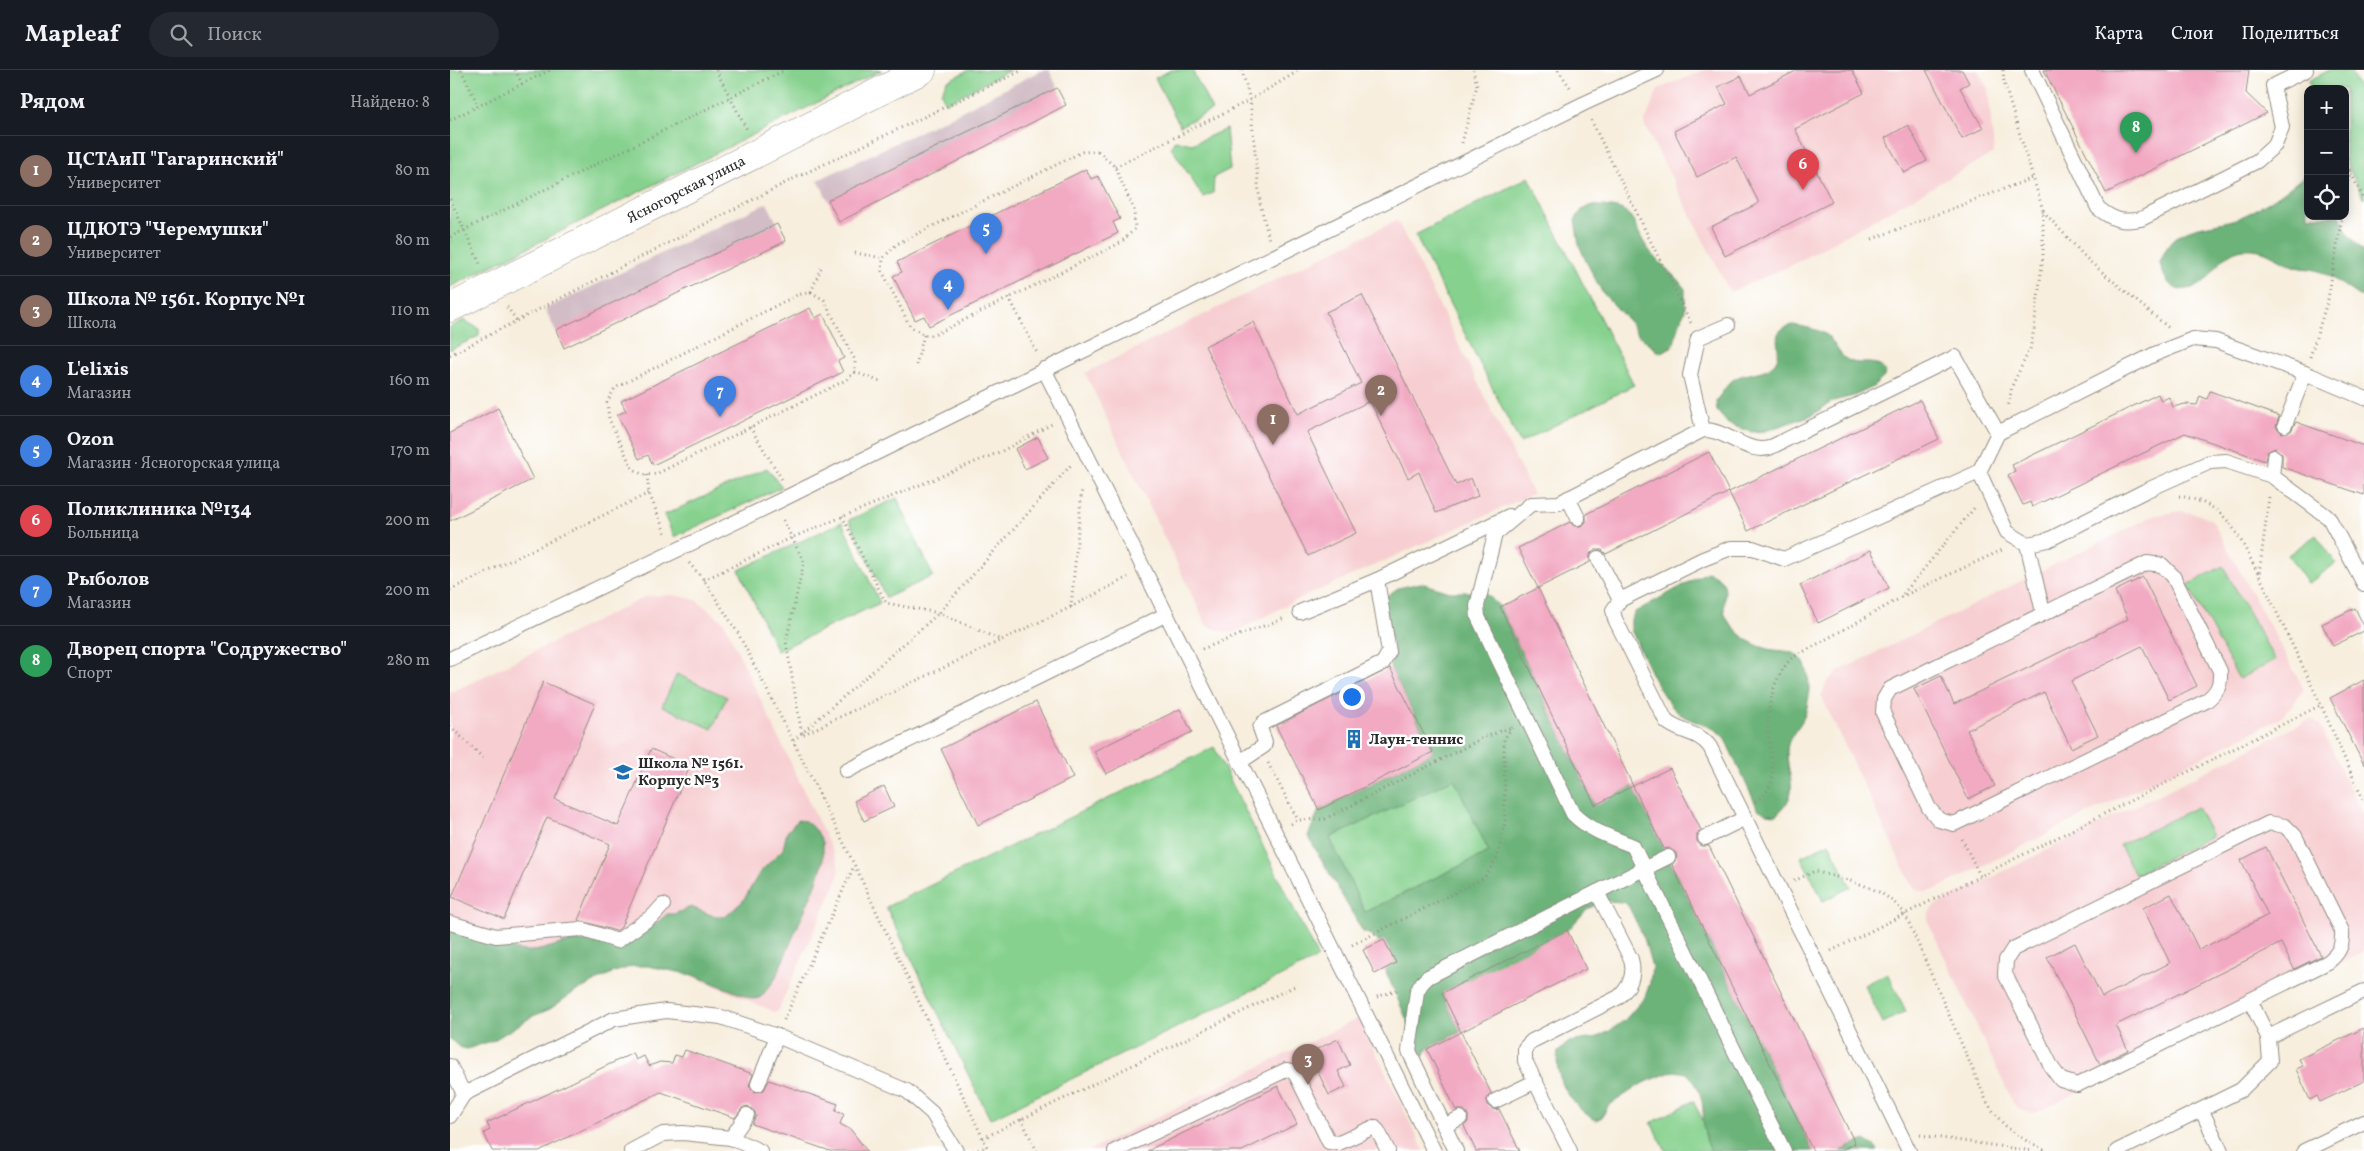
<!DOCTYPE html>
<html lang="ru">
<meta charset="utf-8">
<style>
body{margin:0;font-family:Vollkorn,serif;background:#242831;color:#f1f3f6}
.controls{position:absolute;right:15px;top:15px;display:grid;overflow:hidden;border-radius:10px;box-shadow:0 2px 12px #0003}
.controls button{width:45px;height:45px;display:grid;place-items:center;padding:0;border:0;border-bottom:1px solid #363941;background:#171b24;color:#f1f3f6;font:25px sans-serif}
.you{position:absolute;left:901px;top:626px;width:18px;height:18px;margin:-12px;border:4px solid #fff;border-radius:50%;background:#1a73e8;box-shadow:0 0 0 8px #1a73e833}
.badge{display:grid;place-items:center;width:32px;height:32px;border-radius:50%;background:#db2777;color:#fff;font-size:16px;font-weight:700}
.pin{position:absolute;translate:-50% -41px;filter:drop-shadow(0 1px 2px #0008)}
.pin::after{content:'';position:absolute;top:26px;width:18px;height:15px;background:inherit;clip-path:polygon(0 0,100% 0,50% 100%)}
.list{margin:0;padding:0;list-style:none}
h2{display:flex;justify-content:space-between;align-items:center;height:65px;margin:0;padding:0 20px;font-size:21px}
h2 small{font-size:16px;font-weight:400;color:#9ea1a6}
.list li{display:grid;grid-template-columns:32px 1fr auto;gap:15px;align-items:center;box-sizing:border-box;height:70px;padding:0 20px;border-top:1px solid #363941}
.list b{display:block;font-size:19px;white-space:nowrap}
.list p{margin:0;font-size:16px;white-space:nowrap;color:#9ea1a6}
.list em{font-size:16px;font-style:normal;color:#9ea1a6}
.icon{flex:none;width:28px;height:28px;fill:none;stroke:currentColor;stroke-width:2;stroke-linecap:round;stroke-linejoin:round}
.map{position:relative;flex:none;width:1914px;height:1081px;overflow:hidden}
header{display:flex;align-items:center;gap:30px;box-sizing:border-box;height:70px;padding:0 25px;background:#171b24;border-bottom:1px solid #363941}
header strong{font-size:24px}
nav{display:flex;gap:28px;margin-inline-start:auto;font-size:18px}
.search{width:350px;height:45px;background:#242831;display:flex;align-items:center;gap:12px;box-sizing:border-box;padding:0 18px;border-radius:28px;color:#9ea1a6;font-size:19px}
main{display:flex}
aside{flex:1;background:#171b24}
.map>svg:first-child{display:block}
</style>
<header>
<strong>Mapleaf</strong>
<div class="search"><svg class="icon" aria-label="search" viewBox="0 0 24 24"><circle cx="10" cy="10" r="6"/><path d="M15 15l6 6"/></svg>Поиск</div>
<nav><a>Карта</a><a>Слои</a><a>Поделиться</a></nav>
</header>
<main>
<aside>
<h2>Рядом<small>Найдено: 8</small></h2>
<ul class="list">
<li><span class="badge" style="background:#8d6e63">1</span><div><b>ЦСТАиП &quot;Гагаринский&quot;</b><p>Университет</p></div><em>80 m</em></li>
<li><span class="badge" style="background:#8d6e63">2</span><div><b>ЦДЮТЭ &quot;Черемушки&quot;</b><p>Университет</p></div><em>80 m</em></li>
<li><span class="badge" style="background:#8d6e63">3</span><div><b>Школа № 1561. Корпус №1</b><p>Школа</p></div><em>110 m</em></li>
<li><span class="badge" style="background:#3f7fe0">4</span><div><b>L'elixis</b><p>Магазин</p></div><em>160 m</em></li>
<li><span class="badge" style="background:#3f7fe0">5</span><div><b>Ozon</b><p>Магазин · Ясногорская улица</p></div><em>170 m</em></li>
<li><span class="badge" style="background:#e0444e">6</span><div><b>Поликлиника №134</b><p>Больница</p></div><em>200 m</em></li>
<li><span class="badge" style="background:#3f7fe0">7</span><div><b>Рыболов</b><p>Магазин</p></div><em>200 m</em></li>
<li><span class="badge" style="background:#2e9e5b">8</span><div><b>Дворец спорта &quot;Содружество&quot;</b><p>Спорт</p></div><em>280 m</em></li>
</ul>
</aside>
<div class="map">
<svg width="1914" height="1081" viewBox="0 0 1914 1081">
<rect width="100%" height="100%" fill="#fff"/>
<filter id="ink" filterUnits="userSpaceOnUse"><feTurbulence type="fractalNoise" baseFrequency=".02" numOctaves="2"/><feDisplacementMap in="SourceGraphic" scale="10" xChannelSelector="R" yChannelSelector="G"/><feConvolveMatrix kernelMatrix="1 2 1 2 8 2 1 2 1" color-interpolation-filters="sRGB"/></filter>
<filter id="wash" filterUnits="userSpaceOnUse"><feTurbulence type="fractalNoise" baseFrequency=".0096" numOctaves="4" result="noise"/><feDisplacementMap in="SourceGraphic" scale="20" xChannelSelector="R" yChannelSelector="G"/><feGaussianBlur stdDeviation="1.12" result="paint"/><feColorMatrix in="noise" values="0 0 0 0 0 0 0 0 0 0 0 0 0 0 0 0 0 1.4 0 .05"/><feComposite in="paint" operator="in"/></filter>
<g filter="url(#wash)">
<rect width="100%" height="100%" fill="#f7eedd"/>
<g fill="#f7cfd2">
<path d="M1254 0H1528L1538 19 1544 83 1340 196 1280 222 1194 54 1208 19Z"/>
<path d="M947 150 1083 424 845 531 781 564 757 556 635 303Z"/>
<path d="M1731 441 1747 444 1762 450 1854 619 1847 629 1831 648 1482 821 1474 822 1466 819 1460 812 1371 626 1377 612 1387 602 1703 446Z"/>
<path d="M223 525 246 530 274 552 388 793 389 804 386 813 327 943 207 891 0 909V623L197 526Z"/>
<path d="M1859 650H1864L1870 655 1914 747V882L1587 1042 1580 1043 1570 1040 1563 1033 1478 852V844L1484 836Z"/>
<path d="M909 948 974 1081H638Z"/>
</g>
<g fill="#d2bdc6">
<path d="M592 0H599L616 35 389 152 368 110 494 50Z"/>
<path d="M317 133 336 171 114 278 95 239Z"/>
</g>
<g fill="#86d18e" stroke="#587e5c">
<path d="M0 0H432L0 217Z"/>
<path d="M519 0H560L496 33 491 23 497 11Z"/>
<path d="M721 0H742L762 40 730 56 705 8Z"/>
<path d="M1880 0H1900L1914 28V129L1895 90V19H1862L1858 11Z"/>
<path d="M776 59 780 99 764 107 763 123 753 127 721 77 725 70 742 74Z"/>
<path d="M1079 107 1184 315 1070 373 965 165Z"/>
<path d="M14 250 29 259V266L0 280V257Z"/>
<path d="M317 398 332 417 224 467 214 445Z"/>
<path d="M447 428 483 506 436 528 399 450Z"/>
<path d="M392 452 430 533 327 581 289 500Z"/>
<path d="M1866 465 1886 493 1858 514 1838 485Z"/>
<path d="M1773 496 1825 590 1789 609 1738 515Z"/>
<path d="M227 604 277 627 262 659 212 636Z"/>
<path d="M764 677 868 888 540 1049 436 837Z"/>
<path d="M1004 708 1039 782 915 842 879 768Z"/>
<path d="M1747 737 1762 766 1685 805 1670 775Z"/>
<path d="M1379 773 1401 817 1373 831 1351 787Z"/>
<path d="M1437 903 1456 941 1433 953 1414 915Z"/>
<path d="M1243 1031 1269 1081H1216L1201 1053Z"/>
</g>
<g fill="#6cb379" stroke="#4c6f52" fill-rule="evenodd">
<path d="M1858 103V146H1890L1899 165 1914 182V226H1909C1896 218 1881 205 1866 200 1859 198 1851 199 1844 196 1826 189 1815 177 1794 179 1772 181 1766 203 1751 214 1746 218 1742 218 1736 219 1720 222 1714 208 1710 193 1724 150 1757 160 1791 147 1816 136 1836 121 1858 103Z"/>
<path d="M1139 136C1195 135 1175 152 1203 185 1213 196 1226 206 1235 219V240L1229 255 1223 276 1210 283 1186 263 1180 252 1152 222 1136 191 1129 175 1125 150 1132 140Z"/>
<path d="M1343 255C1353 257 1370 259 1378 266 1386 274 1389 288 1402 292 1415 295 1426 289 1435 301L1434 307 1423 317 1404 326 1383 331 1362 345 1315 361 1301 362 1278 354 1267 341 1266 332C1272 323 1277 313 1286 308 1298 302 1313 304 1323 295 1338 281 1313 261 1343 255Z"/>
<path d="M1257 502C1290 513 1264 531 1279 552 1287 564 1300 574 1315 578 1329 583 1343 577 1353 591 1362 605 1360 637 1352 651 1346 661 1337 669 1337 681 1337 709 1352 722 1326 745L1317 744 1308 739 1274 667C1261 653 1244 654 1230 644 1208 627 1193 584 1181 560V550L1185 542Z"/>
<path d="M971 513 1000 522H1028L1037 524 1050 537 1144 734 1183 716 1363 1081H1261C1245 1052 1264 1032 1237 1003L1224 1001 1193 1013 1158 1036 1152 1047 1146 1050C1123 1039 1103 1008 1108 982L1119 972 1145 968 1158 962 1175 950 1195 927 1200 913 1202 897 1194 868 1179 837 1174 832 1154 831 1137 839 1117 861 992 923 1011 962 977 979 973 987 936 902C939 885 930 866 913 862L858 766 869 740 983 682 940 597 944 581 931 530 948 518ZM1004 709 1039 782 915 842 880 768Z"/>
<path d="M348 750 355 751 366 760 373 772V792L367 812 324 911 310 928 303 929 243 905 198 896H183L162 903 123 923 100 939 83 946 44 970 17 979 9 977 0 969V861H9C30 868 53 879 75 881 90 882 101 876 115 873 129 869 140 872 153 874 171 877 204 857 217 844H224L241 837 261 845 275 847 293 831 310 802 333 779 337 762Z"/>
<path d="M1415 1070 1426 1077 1428 1081H1390Z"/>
</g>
<g id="blocks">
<g fill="#f2a9c2">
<path d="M1348 0H1402L1414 23 1345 59 1382 132 1275 186 1261 157 1309 133 1286 87 1247 107 1224 61 1277 34 1268 17 1291 6 1300 24Z"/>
<path d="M1476 0H1512L1519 13 1510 18 1533 58 1512 69Z"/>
<path d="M1594 0H1799L1796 23 1817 43 1656 123Z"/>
<path d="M607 18 616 35 389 152 378 130Z"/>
<path d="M1458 55 1477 91 1454 103 1435 68Z"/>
<path d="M636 99 641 109 648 106 670 149 663 152 668 163 479 256 474 246 465 250 443 206 452 202 447 192Z"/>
<path d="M327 154 336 171 114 278 106 260Z"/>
<path d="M912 225 1006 415 1021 408 1028 426 986 443 969 402 958 408 920 331 857 362 906 463 858 486 755 276 803 252 848 344 911 313 876 242Z"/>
<path d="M360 238 365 248 373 244 394 288 388 291 393 302 203 395 198 385 189 389 167 345 176 341 171 331Z"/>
<path d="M1760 321 1829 346 1826 357 1832 363 1841 361 1846 352 1914 376V425L1832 397V384L1825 378 1817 382 1815 391 1735 363 1582 437 1580 432 1573 435 1558 405 1565 401 1562 395 1708 324 1711 331 1719 327 1723 337 1735 334 1747 335 1750 326 1757 329Z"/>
<path d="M1470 330 1489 369 1298 461 1279 422Z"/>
<path d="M48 338 83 409 0 451V363Z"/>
<path d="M588 367 598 388 575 399 565 379Z"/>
<path d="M1259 382 1279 422 1156 484 1152 480H1144L1140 484V492L1088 518 1068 478 1120 452 1124 456H1131L1136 452V444Z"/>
<path d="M1421 480 1439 518 1368 553 1350 515Z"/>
<path d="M1693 507 1747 616 1719 630 1692 576 1621 611 1648 665 1621 678 1594 622 1517 660 1545 716 1518 729 1464 619 1491 606 1504 634 1678 549 1665 521Z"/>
<path d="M1088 518 1183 716 1145 735 1050 537Z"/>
<path d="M1905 538 1914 556V561L1883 576 1872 554Z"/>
<path d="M940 598 983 682 869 740 826 656Z"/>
<path d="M1914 610V695L1880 628Z"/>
<path d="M93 612 145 634 105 729 168 756 201 679 240 696 171 857 166 861 128 850 160 774 97 747 54 849 2 827Z"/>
<path d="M586 632 623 708 528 755 491 679Z"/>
<path d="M730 639 742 662 656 704 644 681Z"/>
<path d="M1220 698 1251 760 1247 764V771L1251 776H1259L1405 1073 1390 1081H1363L1222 795 1227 788 1226 783 1219 778 1214 779 1183 716Z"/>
<path d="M434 716 444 737 414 751 404 731Z"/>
<path d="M1816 777 1871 886 1844 899 1831 873 1666 955 1678 980 1650 994 1597 887 1625 873 1652 927 1720 893 1693 838 1721 824 1749 880 1818 845 1791 790Z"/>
<path d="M1117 860 1136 899 1011 962 992 923Z"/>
<path d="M934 870 946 893 925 904 913 880Z"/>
<path d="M1914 958V1011L1870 1032 1867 1026 1860 1030 1846 999 1853 996 1849 989Z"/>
<path d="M1011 962 1041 1023 1036 1030 1037 1035 1044 1040 1049 1039 1070 1081H1026L1014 1056 1018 1052V1045L1014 1040H1006L977 979Z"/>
<path d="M888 969 900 995 888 1001 896 1017 879 1025 859 983Z"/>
<path d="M235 980 303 1004 299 1016 305 1022 314 1020 319 1010 388 1034 385 1041 394 1044 390 1054 401 1060 417 1081H380L302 1054 306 1046 305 1042 298 1036 293 1037 285 1048 211 1022 89 1081H42L34 1063 40 1060 37 1053 183 983 186 990 194 986 199 996 210 992 222 993 225 985 232 987Z"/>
<path d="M828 1016 847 1054 792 1081H697Z"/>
</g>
</g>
</g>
<g filter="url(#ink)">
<use href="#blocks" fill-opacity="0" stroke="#918c84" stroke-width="1"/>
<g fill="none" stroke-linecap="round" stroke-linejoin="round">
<g stroke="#918c84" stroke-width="16">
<g id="service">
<path d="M1582 0 1648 138C1663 150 1672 153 1691 149L1807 91 1825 75 1832 57 1823 16 1856 0"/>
<path d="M594 299 984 1081"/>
<path d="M1835 355 1855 303"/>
<path d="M1253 360 1240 305 1248 268 1278 255"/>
<path d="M1529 402 1557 462 1577 474 1598 470 1695 421 1760 392 1776 391 1822 406 1879 448 1914 514"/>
<path d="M1822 406 1824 387"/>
<path d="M1118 428 1128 448"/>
<path d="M1577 474 1593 542"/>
<path d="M1148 488 1170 530"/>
<path d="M1697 493 1712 495 1723 506 1770 601C1771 616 1767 622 1756 631L1504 754 1489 750 1479 738 1433 643 1434 629 1440 619Z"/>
<path d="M850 542 927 510 1059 446"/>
<path d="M0 589 325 433 1133 34 1207 0"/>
<path d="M790 692 814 676 815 672 810 658 813 653 933 593 939 582 927 510"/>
<path d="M396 701 717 544"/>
<path d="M1819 753 1835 756 1845 766 1892 861C1893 876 1889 883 1878 892L1627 1015 1611 1010 1602 998 1555 904 1556 890 1563 879Z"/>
<path d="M1255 768 1295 748"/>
<path d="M0 853 46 866 131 859 167 871 204 845 213 835"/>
<path d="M1800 930 1818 967"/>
<path d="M0 996 14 1024"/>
<path d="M308 1014 327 966"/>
<path d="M1045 1031 1086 1011"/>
<path d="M1752 1041 1771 1081"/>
<path d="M0 1046 14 1024 164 949 216 941 271 947 327 966 457 1021 482 1043 506 1081"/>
<path d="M994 1056 1010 1048"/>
<path d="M281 1068 297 1045"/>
<path d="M181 1081 213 1064 233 1063 281 1068 310 1081"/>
<path d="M665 1081 836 1000 842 1001 846 1005 879 1072 889 1073 924 1057 928 1061 938 1081"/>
<path d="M1006 1081 959 981 967 921 972 913 978 907 1147 822"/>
<path d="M1120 1081 1075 991V978L1082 971 1169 927C1181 916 1185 904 1181 889L1147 822 1218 787"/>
<path d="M1334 1081 1183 776C1161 767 1140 761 1123 744L1028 547 1027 536 1045 464 1081 434 1109 433 1253 360C1276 359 1296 384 1319 378L1505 287 1548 363"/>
<path d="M1459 1081 1260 677C1249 661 1229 663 1216 651L1165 549 1163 540 1170 530 1253 489 1281 478H1303L1334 489 1529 402 1548 363 1705 284 1743 269 1766 271 1855 303 1914 328"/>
<path d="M1667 1081 1791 1020 1820 991 1818 967 1914 921"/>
<path d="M1854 1081 1914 1052"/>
</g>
</g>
<g stroke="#918c84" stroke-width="29">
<path id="secondary" d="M0 238 472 0"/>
</g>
<g stroke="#918c84" stroke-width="3" stroke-dasharray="1 4" stroke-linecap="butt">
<path d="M11 0 28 35"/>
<path d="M65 0 72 14"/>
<path d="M266 0 298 62"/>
<path d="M792 0 800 30 810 133 819 169"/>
<path d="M1108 0 1122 20"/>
<path d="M1553 0 1554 13 1593 140V186L1584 259 1580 279 1562 316 1558 338"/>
<path d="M0 50 100 0"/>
<path d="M1141 50 1241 253"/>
<path d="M1012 73 1027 15 1023 0"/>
<path d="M648 81 665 97 684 140 685 159 670 173 484 265H474L460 256 432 201 433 188 447 174 632 82Z"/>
<path d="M1895 90 1914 130"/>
<path d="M665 97 800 30 850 0"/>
<path d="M1895 126 1900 100"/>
<path d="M0 129 31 196"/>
<path d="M1593 141 1639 191 1720 259"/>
<path d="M0 167 335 0"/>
<path d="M1422 169 1583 108"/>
<path d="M405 183 433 188"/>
<path d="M361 222 374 230 405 290V302L396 310 206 404 193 405 182 398 159 349 157 332 165 318 347 225Z"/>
<path d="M361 222 371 198"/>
<path d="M559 227 587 283"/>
<path d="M57 237 67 251"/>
<path d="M0 285 345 108 573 0"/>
<path d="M1860 287 1878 229 1892 146"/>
<path d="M466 295 474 265"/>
<path d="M405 302 431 312"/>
<path d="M300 357 333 411"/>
<path d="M197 405 199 423 216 465"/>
<path d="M1729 426C1779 434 1787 464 1809 505"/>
<path d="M1819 427 1809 505 1871 635 1914 732"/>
<path d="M392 446 436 533 489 543 551 570"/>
<path d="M333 450 354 492 336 572 352 665 621 537 678 507"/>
<path d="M239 493 254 510 288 563 343 671"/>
<path d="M254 510 341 468 552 381 602 354"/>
<path d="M0 520 199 423"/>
<path d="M1451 527 1552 480"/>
<path d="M621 537 632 418"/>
<path d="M752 579 835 548"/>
<path d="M0 656 34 689"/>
<path d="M818 693 848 750"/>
<path d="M1305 731C1336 714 1317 684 1318 657 1318 632 1324 606 1342 588L1449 529 1525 437"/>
<path d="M841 754 848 750 875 749 1035 667 1060 658"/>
<path d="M1512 769 1530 806"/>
<path d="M1344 811 1365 801C1397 811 1433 815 1455 844L1536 1030C1553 1059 1566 1066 1597 1081"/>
<path d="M902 875 1034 808 1047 788 1055 752 1054 669 1062 657"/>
<path d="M1381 881 1871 635"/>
<path d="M927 927 950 919"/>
<path d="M334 950 404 796"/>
<path d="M571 1049 587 1081"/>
<path d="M1470 1065 1583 1081"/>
<path d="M533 1068 847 915"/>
<path d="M523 1081 537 1077 405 796 343 671 489 543 621 395"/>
</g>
<use href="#service" stroke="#fff" stroke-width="14"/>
<use href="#secondary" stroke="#fff" stroke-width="28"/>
</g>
</g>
<defs>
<g id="building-bare" transform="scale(1.5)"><path d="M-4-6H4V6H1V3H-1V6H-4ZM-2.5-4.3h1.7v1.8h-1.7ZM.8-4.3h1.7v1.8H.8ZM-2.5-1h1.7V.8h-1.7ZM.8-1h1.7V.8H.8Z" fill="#1f6fb2" stroke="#fff" stroke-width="2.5" paint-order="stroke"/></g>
<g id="school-bare" transform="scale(1.5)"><path d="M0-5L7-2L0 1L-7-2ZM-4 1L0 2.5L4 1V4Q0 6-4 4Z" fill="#1f6fb2" stroke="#fff" stroke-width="2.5" paint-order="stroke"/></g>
</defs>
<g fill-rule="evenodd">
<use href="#building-bare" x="904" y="669"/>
<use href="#school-bare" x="173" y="702"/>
</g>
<g text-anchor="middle" stroke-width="5" stroke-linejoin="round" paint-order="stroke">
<g font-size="15" fill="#2b2b2b" stroke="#fff">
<text transform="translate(236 119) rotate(-27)" y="5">Ясногорская улица</text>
</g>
<g font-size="15" font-weight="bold" fill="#2b2b2b" stroke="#fff" text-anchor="start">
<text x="919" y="674">Лаун-теннис</text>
<text x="188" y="698">Школа № 1561.<tspan x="188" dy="17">Корпус №3</tspan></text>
</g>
</g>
</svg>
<div class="controls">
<button>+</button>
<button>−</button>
<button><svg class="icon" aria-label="locate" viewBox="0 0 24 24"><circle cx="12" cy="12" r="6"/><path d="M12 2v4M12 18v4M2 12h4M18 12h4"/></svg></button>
</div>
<div class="you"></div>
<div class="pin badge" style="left:823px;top:375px;background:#8d6e63">1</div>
<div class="pin badge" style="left:931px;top:346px;background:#8d6e63">2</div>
<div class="pin badge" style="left:858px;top:1015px;background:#8d6e63">3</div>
<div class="pin badge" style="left:498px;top:240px;background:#3f7fe0">4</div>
<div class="pin badge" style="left:536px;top:184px;background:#3f7fe0">5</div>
<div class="pin badge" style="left:1353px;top:120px;background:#e0444e">6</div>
<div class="pin badge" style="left:270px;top:347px;background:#3f7fe0">7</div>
<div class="pin badge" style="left:1686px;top:83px;background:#2e9e5b">8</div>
</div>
</main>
